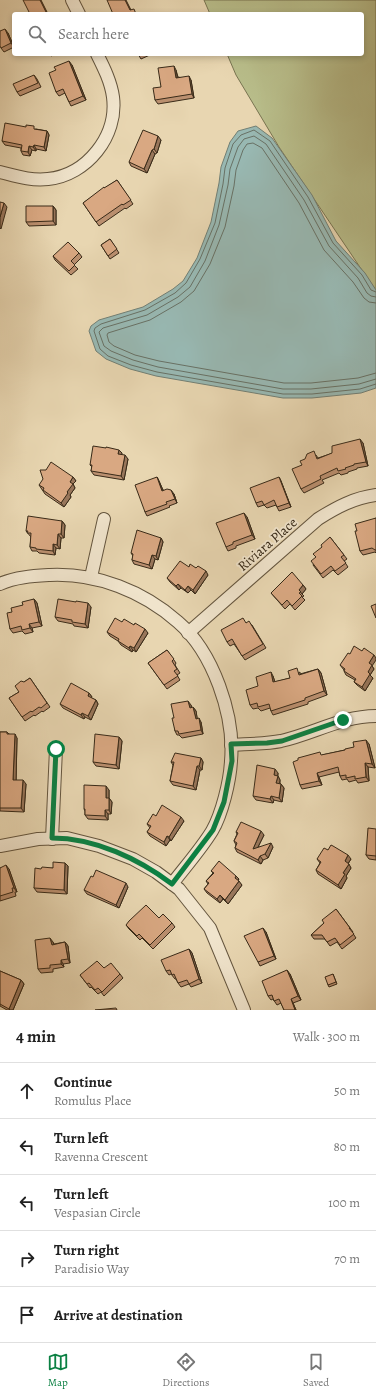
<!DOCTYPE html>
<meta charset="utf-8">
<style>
body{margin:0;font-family:Alegreya,serif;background:#f6f6f6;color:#222}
.stop{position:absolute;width:12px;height:12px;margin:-9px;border:3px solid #0b8043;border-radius:50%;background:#fff}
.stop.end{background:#0b8043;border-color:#fff;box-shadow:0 1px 4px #0008}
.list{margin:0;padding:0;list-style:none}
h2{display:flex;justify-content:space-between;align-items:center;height:52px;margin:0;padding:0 16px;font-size:17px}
h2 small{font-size:13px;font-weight:400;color:#767676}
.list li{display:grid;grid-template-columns:26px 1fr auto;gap:12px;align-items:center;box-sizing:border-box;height:56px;padding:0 16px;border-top:1px solid #e0e0e0}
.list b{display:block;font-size:15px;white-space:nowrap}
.list p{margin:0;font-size:13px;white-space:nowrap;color:#767676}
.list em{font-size:13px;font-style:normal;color:#767676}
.icon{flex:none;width:22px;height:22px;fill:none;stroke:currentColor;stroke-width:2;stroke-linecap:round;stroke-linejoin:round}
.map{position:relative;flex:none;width:376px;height:1010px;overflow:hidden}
.search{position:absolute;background:#fff;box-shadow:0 2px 6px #0003;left:12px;right:12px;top:12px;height:44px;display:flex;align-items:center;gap:10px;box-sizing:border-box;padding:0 14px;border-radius:4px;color:#767676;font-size:15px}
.sheet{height:332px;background:#fff}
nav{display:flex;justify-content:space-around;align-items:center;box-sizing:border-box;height:56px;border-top:1px solid #e0e0e0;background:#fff;font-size:11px;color:#767676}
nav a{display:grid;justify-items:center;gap:2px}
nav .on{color:#0b8043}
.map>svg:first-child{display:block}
</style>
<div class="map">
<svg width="376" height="1010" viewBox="0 0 376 1010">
<rect width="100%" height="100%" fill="#e8d6b1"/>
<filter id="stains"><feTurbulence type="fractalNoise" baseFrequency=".005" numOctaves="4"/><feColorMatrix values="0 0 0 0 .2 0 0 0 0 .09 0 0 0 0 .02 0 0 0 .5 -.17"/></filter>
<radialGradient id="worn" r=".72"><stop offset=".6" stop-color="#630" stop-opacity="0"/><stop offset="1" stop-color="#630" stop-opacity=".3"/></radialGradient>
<path fill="#b8bd8a" stroke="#787451" d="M204 0H376V291L279 147 236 75 227 54H362V14H210Z"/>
<path fill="#98b8b2" stroke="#727f74" d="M256 126 272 138 312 195 336 241 365 273 376 290V388L361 393 312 398H283L156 376 130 369 106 359 96 351 89 331 91 326 99 320 143 307 173 289 183 281 197 258 211 222 219 183 221 167 230 142 238 131Z"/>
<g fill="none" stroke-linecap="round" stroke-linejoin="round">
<g stroke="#687165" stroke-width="1">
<path d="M376 292 371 290 362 275 333 243 308 197 270 141 254 130 241 135 233 144 225 168 223 184 215 223 200 259 186 283 175 293 145 310 101 324 95 328 94 331 100 349 108 356 131 365 157 372 283 394H312L360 389 376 384"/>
<path d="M376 297 371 296 367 293 358 278 329 246 304 200 266 144 254 136 244 139 238 147 230 169 228 185 219 225 205 261 190 287 178 297 147 315 103 328 99 332 104 346 111 351 133 360 158 367 283 389H311L359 384 376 379"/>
<path d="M376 303 369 302 364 298 353 282 324 250 299 203 262 148 253 143 247 144 243 150 236 170 234 186 225 227 210 264 194 291 181 302 150 320 108 333 107 335 109 342 114 346 135 355 159 361 284 383H311L358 378 376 373"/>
</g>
<g stroke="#64553e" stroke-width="14">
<g id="minor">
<path d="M72 0 79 14"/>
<path d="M0 172C16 176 31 181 48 179 87 175 118 136 113 97 111 82 104 68 97 54"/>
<path d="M91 577 104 519"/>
<path d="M0 584C15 577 34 576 50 575 97 573 143 591 178 622 213 652 235 715 231 761 230 781 222 814 212 831 201 849 185 867 172 884"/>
<path d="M188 633 318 519C337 507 354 498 376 495"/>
<path d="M231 745C247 744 265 744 281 741 313 734 342 716 376 716"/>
<path d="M52 839 56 749"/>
<path d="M0 846 38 839 67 838 99 846 133 859 156 872 179 889 210 928 244 1010"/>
</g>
</g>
<use href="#minor" stroke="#f0e4cc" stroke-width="12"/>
</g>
<g fill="#bb9070" stroke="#382a18">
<path d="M8 33 14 47 4 52 1 48Z"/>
<path d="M49 54H56L51 56Z"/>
<path d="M138 54H152L141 59Z"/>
<path d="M72 65 86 100 71 106 69 102 65 93 59 96 56 92Z"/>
<path d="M176 70 178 77 191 80 194 98 158 104 155 100 161 87Z"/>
<path d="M34 75 37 79 41 87 20 96 17 92Z"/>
<path d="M36 129 47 131 49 135 46 151 36 149V151L32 150 30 156 23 155 21 151V148L5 145 2 141Z"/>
<path d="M161 140 157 153 155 154 147 173 131 166 129 162Z"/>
<path d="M117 180 133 204 126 209 125 208 99 226 83 203Z"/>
<path d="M53 206 56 210V225L29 226 26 222Z"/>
<path d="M110 239 119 253 110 259 101 245Z"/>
<path d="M79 253 82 257 74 265 78 269 71 275 55 260 53 256Z"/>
<path d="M363 443 368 466 357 468V469L348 472V473L341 475 339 473 322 480 324 483 304 493 301 489 302 465 316 455 318 458Z"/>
<path d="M106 448 122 453 121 455 128 459 124 480 94 475 91 471 92 467 90 465Z"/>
<path d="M73 477 76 481 73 484 75 488 70 495 71 497 64 507 45 494 39 485Z"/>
<path d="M157 477 159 481 163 490 174 494 177 503 169 506 170 507 147 516 145 512Z"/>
<path d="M279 477 281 481 291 507 279 511 276 505 267 508 264 505 258 507 256 503Z"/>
<path d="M247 517 255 539 236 546V548L228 551 226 547Z"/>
<path d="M376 518V553L375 552 363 555 360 551 357 531Z"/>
<path d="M62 521 65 525 64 538H61L60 549 56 548 55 555 39 553 37 551H32L30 547 31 537 26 531Z"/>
<path d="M330 537 347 559 344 561 348 567 338 575 333 570 323 578 313 565 322 547Z"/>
<path d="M161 538 163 542 158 560 155 559 152 569 134 564 132 560 133 556 131 553Z"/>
<path d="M189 567 196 568 208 575 195 594 191 590 188 593 181 588 179 590 170 582 167 578Z"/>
<path d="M303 585 306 589 302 594 304 596 302 597 305 600 295 610 290 604 285 609 271 593Z"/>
<path d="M34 599 37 603 42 626 32 628 33 632 25 634 22 631 13 633 10 629 12 612 23 605Z"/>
<path d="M91 607 88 628 74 626 73 624 58 621 55 617Z"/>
<path d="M122 622 148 633 136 652 133 650 132 652 121 645 118 641 110 636 107 632Z"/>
<path d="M246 623 252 625 266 648 245 660 234 644 230 646 227 642Z"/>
<path d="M167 650 176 663 175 665 180 673 177 675 180 680 167 689 148 663Z"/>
<path d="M340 665 372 666 374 669 370 675 373 678 365 691 357 685 354 682 355 680 346 675 344 671V670Z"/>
<path d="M318 669 321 673 327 695 308 702V704L273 715 271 711 270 708 261 711 258 708 253 709 250 705 258 686 273 676 275 682 290 678 300 672V674Z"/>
<path d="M30 678 50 707 43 712 42 711 35 716 34 715 25 721 9 698 19 692 24 682Z"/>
<path d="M89 693 92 697 91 698 96 700 98 704 91 720 85 717 84 719 63 708 60 704Z"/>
<path d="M191 705 192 708 193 707 196 711 197 718 201 722 203 734 182 738 179 735H177L175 731 174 718Z"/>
<path d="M0 732H7L9 734 17 738 16 780 26 784 24 812 0 811Z"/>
<path d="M119 737 122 741 119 769 96 766 93 762Z"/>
<path d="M369 744 375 768 368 767 369 781 358 783 356 780 349 782 347 779 342 780 340 776 339 772 319 777 322 785 302 789 300 785 322 755 345 750Z"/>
<path d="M201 758 203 762 202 770H200L196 790 173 785 170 781 173 765 171 762Z"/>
<path d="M278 773V776L280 780V783L284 788 282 802 274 800 273 803 256 800 253 796Z"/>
<path d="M109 790V798L112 802 111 814H108V820L88 819 85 815V811L84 809Z"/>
<path d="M156 816 184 821 171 841 170 840 166 846 150 836 147 832 150 828 147 824Z"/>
<path d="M376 829V860L369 859 366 855Z"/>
<path d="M236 832 264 835 258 847H273L268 858 263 860 261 864 237 852 235 848 236 845 234 841 237 834Z"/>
<path d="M328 850 351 859 348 864 351 868 346 876 347 878 341 889 318 874 316 870 320 863 317 859Z"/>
<path d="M65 863 68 866 67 894 37 892 34 888 41 869 53 868Z"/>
<path d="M0 868 9 869 17 892H15L16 896 0 901Z"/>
<path d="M211 871 239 879 238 881 242 885 228 904 223 899 220 903 207 893 204 889 208 884 206 881 213 873Z"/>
<path d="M128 887 119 908 87 894 84 890Z"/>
<path d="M336 909 353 932H352L356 938 342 949 337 942 330 946 325 939H314L311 935 324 923Z"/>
<path d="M159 918 172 923 175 927 153 949 142 938 140 940 129 929 126 925Z"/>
<path d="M266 932 276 959 260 966 258 962Z"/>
<path d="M53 942 54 944 65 942 68 946 70 963 63 964 64 967 53 969V972L41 973 38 969Z"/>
<path d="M189 949 192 953 202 983 191 987 189 984 181 987 178 983 176 979H175L171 974 169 975 166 971Z"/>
<path d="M104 968 120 974 123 978 104 996 101 992 98 994 91 987 90 988 80 975Z"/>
<path d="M0 971 21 980 24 984 13 1010H7L0 1006Z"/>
<path d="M290 974 301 1000 293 1003 296 1010H284L281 1003 277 1005 273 999 271 1000 268 996Z"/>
<path d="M333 974 337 984 329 987 328 985Z"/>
</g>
<g fill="#98765b" stroke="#382a18">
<path d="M40 0H41L48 14H47Z"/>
<path d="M125 0H126L133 14 130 10Z"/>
<path d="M5 29 8 33 14 47 11 43Z"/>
<path d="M69 61 72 65 86 100 83 96Z"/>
<path d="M174 66 176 70 178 81 176 78Z"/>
<path d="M189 76 191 80 194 98 192 94Z"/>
<path d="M47 131 49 135 46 151 44 147Z"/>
<path d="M158 136 161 140 157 153 154 149Z"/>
<path d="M34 145 36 149V151L33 147Z"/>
<path d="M29 146 32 150 30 156 28 152Z"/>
<path d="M152 150 155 154 147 173 144 169Z"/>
<path d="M4 203 7 207 1 229 0 228V217Z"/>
<path d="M53 206 56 210V225L53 221Z"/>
<path d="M360 439 363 443 368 466 366 462Z"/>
<path d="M119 450 122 453 121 458 118 454Z"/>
<path d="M125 455 128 459 124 480 121 476Z"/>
<path d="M73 477 76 481 73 484 75 488 70 495 71 497 64 507 61 503 67 492 70 482Z"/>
<path d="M157 477 159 481 165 495 162 491Z"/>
<path d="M279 477 281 481 291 507 289 503Z"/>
<path d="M171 490 174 494 177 503 175 499Z"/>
<path d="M244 513 247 517 255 539 252 535Z"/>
<path d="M62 521 65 525 64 538 61 534Z"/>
<path d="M58 534 61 538 60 549 57 545Z"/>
<path d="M161 538 163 542 158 560 156 556Z"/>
<path d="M53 544 56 548 55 555 53 551Z"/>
<path d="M152 555 155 559 152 569 149 565Z"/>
<path d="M206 571 208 575 195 594 193 590Z"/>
<path d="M178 584 181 588 179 590 176 586Z"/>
<path d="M303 585 306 589 302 594 299 590Z"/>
<path d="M188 586 191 590 188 593 185 590Z"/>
<path d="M34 599 37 603 42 626 39 622Z"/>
<path d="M88 603 91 607 88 628 85 624Z"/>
<path d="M29 624 32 628 33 632 30 628Z"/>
<path d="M145 629 148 633 136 652 134 648Z"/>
<path d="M130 646 133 650 132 652 129 648Z"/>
<path d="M374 655 376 658V660L372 666 374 669 370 675 373 678 365 691 362 687 368 672 369 663Z"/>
<path d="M318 669 321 673 327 695 324 691Z"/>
<path d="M271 672 273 676 276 686 273 682Z"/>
<path d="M89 693 92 697 90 700 88 696Z"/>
<path d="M96 700 98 704 91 720 88 716Z"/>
<path d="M188 701 191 705 192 712 190 708Z"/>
<path d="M193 707 196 711 198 723 196 719Z"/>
<path d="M82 713 85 717 84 719 81 715Z"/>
<path d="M199 718 201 722 203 734 201 730Z"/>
<path d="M15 734 17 738 16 784 13 780Z"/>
<path d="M119 737 122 741 119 769 116 765Z"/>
<path d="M366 740 369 744 375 768 372 764Z"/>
<path d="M201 758 203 762 202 770 199 766Z"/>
<path d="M365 763 368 767 369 781 366 777Z"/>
<path d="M197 766 200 770 196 790 193 786Z"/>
<path d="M275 769 278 773 277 779 274 775Z"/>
<path d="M317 773 319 777 322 785 319 781Z"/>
<path d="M278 776 280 780 279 787 276 783Z"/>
<path d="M23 780 26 784 24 812 21 808Z"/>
<path d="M281 784 284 788 282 802 279 798Z"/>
<path d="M106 786 109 790V802L106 798Z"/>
<path d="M271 796 274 800 273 803 270 799Z"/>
<path d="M109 798 112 802 111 814 109 810Z"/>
<path d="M105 810 108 814V820L105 816Z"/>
<path d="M181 817 184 821 171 841 169 837Z"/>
<path d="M261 831 264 835 255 853 253 849Z"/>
<path d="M167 836 170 840 166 846 164 842Z"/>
<path d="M271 843 273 847 268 858 265 854Z"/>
<path d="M348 855 351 859 347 865 345 861Z"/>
<path d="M260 856 263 860 261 864 258 860Z"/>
<path d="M65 863 68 866 67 894 64 890Z"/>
<path d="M349 864 351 868 346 876 347 878 341 889 338 885 343 873Z"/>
<path d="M6 865 9 869 17 892 14 888Z"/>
<path d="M236 876 239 879 237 881 235 878Z"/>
<path d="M239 881 242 885 228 904 225 900Z"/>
<path d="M126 883 128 887 119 908 116 905Z"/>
<path d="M220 895 223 899 220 903 217 899Z"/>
<path d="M263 928 266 932 276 959 274 956Z"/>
<path d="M50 938 53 942 55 948 52 945Z"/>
<path d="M65 942 68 946 70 963 68 959Z"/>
<path d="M189 949 192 953 202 983 199 979Z"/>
<path d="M61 960 63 964 64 967 61 964Z"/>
<path d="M287 970 290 974 301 1000 298 996Z"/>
<path d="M21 980 24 984 13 1010H10L9 1009Z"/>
<path d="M291 999 293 1003 296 1010H295Z"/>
</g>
<g fill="#d9a882" stroke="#382a18">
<path d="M23 0H40L47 14H30Z"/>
<path d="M107 0H125L130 10 134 9 136 14H113Z"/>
<path d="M5 29 11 43 1 48 0 46V31Z"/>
<path d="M69 61 83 96 69 102 63 89 56 92 49 73 56 70 54 67Z"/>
<path d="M174 66 176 78 189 76 192 94 155 100 153 88 161 87 158 68Z"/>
<path d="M34 75 38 83 17 92 13 84Z"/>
<path d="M5 123 26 127V125L34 126V129L47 131 44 147 34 145 33 147 29 146 28 152 21 151 22 145 2 141Z"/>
<path d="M143 130 158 136 154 149 152 150 144 169 129 162Z"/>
<path d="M117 180 131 200 123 205 122 204 96 222 83 203 104 187V188Z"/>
<path d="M0 202 4 203 0 217Z"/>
<path d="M26 206H53V221L26 222Z"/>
<path d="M110 239 117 249 108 256 101 245Z"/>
<path d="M68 242 79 253 71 261 75 265 69 271 53 256Z"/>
<path d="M360 439 366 462 354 464V465L345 468 346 469 338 471 337 468 320 476 321 479 301 489 292 469 302 465 300 461 305 459 307 454 314 451 317 459 332 453V446Z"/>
<path d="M93 446 106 448V447L119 450 118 454 125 455 121 476 91 471 92 465H90Z"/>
<path d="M51 462 73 477 70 482 73 484 67 492 68 493 61 503 43 490 44 488 39 485 43 479 40 470H46Z"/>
<path d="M157 477 162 491 167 489 171 490 175 499 166 502 167 504 145 512 135 485Z"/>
<path d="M279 477 289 503 277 507 274 500 264 505 262 501 256 503 250 488Z"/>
<path d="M244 513 252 535 233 542V544L226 547 216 523Z"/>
<path d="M28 516 62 521 61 534H58L57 545 53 544V551L36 549V548L30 547 31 533H27L28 531H26Z"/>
<path d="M376 518V550H375L372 548 360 551 355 531H357L355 524Z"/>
<path d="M137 530 161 538 156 556 152 555 149 565 132 560 133 554 131 553Z"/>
<path d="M330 537 344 555 341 557 346 563 335 571 331 566 321 574 311 561 316 557 313 554 322 547 321 545Z"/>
<path d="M180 561 189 567 190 564 196 568 198 566 206 571 193 590 188 586 185 590 178 584 176 586 167 578Z"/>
<path d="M292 572 303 585 299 590 301 592 299 593 302 596 292 606 287 600 282 605 271 593Z"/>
<path d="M34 599 39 622 29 624 30 628 22 630 21 626 10 629 7 613 12 612 11 608 23 605 22 602Z"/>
<path d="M58 599 76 602V601L88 603 85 624 72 622V620L55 617Z"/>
<path d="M376 604V618L371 606Z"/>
<path d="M115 618 122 622 124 619 134 625 135 623 145 629 134 648 130 646 129 648 118 641 119 639 107 632Z"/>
<path d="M243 618 246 623 249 621 263 644 242 656 232 639 227 642 221 630Z"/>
<path d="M354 646 362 651 364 648 374 655 369 663 372 665 368 672 370 674 362 687 354 682 356 679 344 671 345 669 340 665 348 653 350 654Z"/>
<path d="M167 650 174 659 172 661 177 669 174 671 178 676 164 685 148 663Z"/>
<path d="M297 668 299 675 318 669 324 691 305 698V700L271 711 269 704 258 707 257 703 250 705 246 690 258 686 256 677 271 672 273 682 290 678 288 671Z"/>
<path d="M30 678 47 703 41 708 39 707 32 712 31 711 22 717 9 698 19 692 15 686 21 681 24 682Z"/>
<path d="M71 683 89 693 88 696 96 700 88 716 82 713 81 715 60 704Z"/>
<path d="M188 701 190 708 193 707 196 719 199 718 201 730 179 734 178 731H175L172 718H174L171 704Z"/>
<path d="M0 732H7V734H15L13 780H23L21 808H0Z"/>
<path d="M95 734 119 737 116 765 93 762Z"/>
<path d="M366 740 372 764 365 763 366 777 355 779V776L346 778V775L340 776 338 767 317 773 319 781 300 785 293 762 298 760V758L320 752 321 755 345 750V749L354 747 353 742Z"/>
<path d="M175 753 201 758 199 766H197L193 786 170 781 174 762H171Z"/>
<path d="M257 765 275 769 274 775 278 776 276 783 281 784 279 798 271 796 270 799 253 796Z"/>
<path d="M84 785 106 786V798H109V810H105V816L85 815V809H84Z"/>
<path d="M162 805 181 817 169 837 167 836 164 842 147 832 151 826 147 824 153 814 156 816Z"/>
<path d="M241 822 261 831 253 849 271 843 265 854 260 856 258 860 235 848 237 843 234 841 238 833 236 832Z"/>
<path d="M368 828 376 829V856L366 855Z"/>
<path d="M331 845 333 846 348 855 345 861 349 864 343 873 345 874 338 885 316 870 321 862 317 859 324 848 328 850Z"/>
<path d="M219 861 236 876 235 878 239 881 225 900 220 895 217 899 204 889 209 883 206 881 214 873 211 871Z"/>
<path d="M53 862 65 863 64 890 34 888 35 868 41 869 42 867 53 868Z"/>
<path d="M6 865 14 888H12L13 892 0 896V868Z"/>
<path d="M96 870 126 883 116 905 84 890 91 876 93 877Z"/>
<path d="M146 905 159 918 163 914 172 923 150 945 139 934 137 936 126 925 129 921Z"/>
<path d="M336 909 350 928H349L354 934 340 945 335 938 327 942 322 935H311L324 923 322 920Z"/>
<path d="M263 928 274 956 258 962 244 936Z"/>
<path d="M50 938 52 945 65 942 68 959 61 960V964L50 965V968L38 969 35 940Z"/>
<path d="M189 949 199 979 189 984 187 980 178 983 174 974 172 975 170 970 166 971 161 960Z"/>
<path d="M97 961 104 968 111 963 120 974 102 992 98 988 95 990 89 983 87 984 80 975Z"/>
<path d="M287 970 298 996 291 999 295 1010H284L279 999 274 1001 272 995 268 996 262 981Z"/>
<path d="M0 971 21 980 9 1009 0 1004Z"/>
<path d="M333 974 336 982 328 985 325 977Z"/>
<path d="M116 1008 117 1010H95Z"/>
</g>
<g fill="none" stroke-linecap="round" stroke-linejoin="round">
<path stroke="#0b8043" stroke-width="5" d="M56 749 52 838C95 838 139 859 172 884L213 830 224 802 232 761 231 744 267 743 282 741 343 720"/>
</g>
<g text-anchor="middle" stroke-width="3.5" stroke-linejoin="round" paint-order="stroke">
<g font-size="14" fill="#382a18" stroke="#f0e4cc">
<text transform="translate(267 544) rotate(-41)" y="5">Riviara Place</text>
</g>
</g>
<rect width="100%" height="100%" filter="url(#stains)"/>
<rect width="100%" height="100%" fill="url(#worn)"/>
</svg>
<div class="stop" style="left:56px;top:749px"></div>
<div class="stop end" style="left:343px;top:720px"></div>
<div class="search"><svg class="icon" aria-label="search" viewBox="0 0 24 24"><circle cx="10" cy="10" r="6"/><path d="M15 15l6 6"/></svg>Search here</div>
</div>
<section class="sheet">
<h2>4 min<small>Walk · 300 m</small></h2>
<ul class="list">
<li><svg class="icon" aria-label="ahead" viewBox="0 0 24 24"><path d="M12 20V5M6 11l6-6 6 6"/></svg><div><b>Continue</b><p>Romulus Place</p></div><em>50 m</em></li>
<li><svg class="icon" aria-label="left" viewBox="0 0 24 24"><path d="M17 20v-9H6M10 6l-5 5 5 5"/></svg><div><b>Turn left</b><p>Ravenna Crescent</p></div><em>80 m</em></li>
<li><svg class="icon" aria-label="left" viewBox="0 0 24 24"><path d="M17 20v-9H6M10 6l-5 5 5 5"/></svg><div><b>Turn left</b><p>Vespasian Circle</p></div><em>100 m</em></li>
<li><svg class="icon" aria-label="right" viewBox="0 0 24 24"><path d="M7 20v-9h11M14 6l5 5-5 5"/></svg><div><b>Turn right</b><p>Paradisio Way</p></div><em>70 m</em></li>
<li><svg class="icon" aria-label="arrive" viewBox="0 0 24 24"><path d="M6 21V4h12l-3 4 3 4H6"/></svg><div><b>Arrive at destination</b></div></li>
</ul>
</section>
<nav>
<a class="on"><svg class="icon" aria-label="map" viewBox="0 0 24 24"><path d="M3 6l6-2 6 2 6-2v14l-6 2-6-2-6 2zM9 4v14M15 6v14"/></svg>Map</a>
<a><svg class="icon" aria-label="directions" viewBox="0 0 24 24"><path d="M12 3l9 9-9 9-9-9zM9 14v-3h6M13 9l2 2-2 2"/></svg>Directions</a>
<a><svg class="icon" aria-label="saved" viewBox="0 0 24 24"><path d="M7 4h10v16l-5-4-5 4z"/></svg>Saved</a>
</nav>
